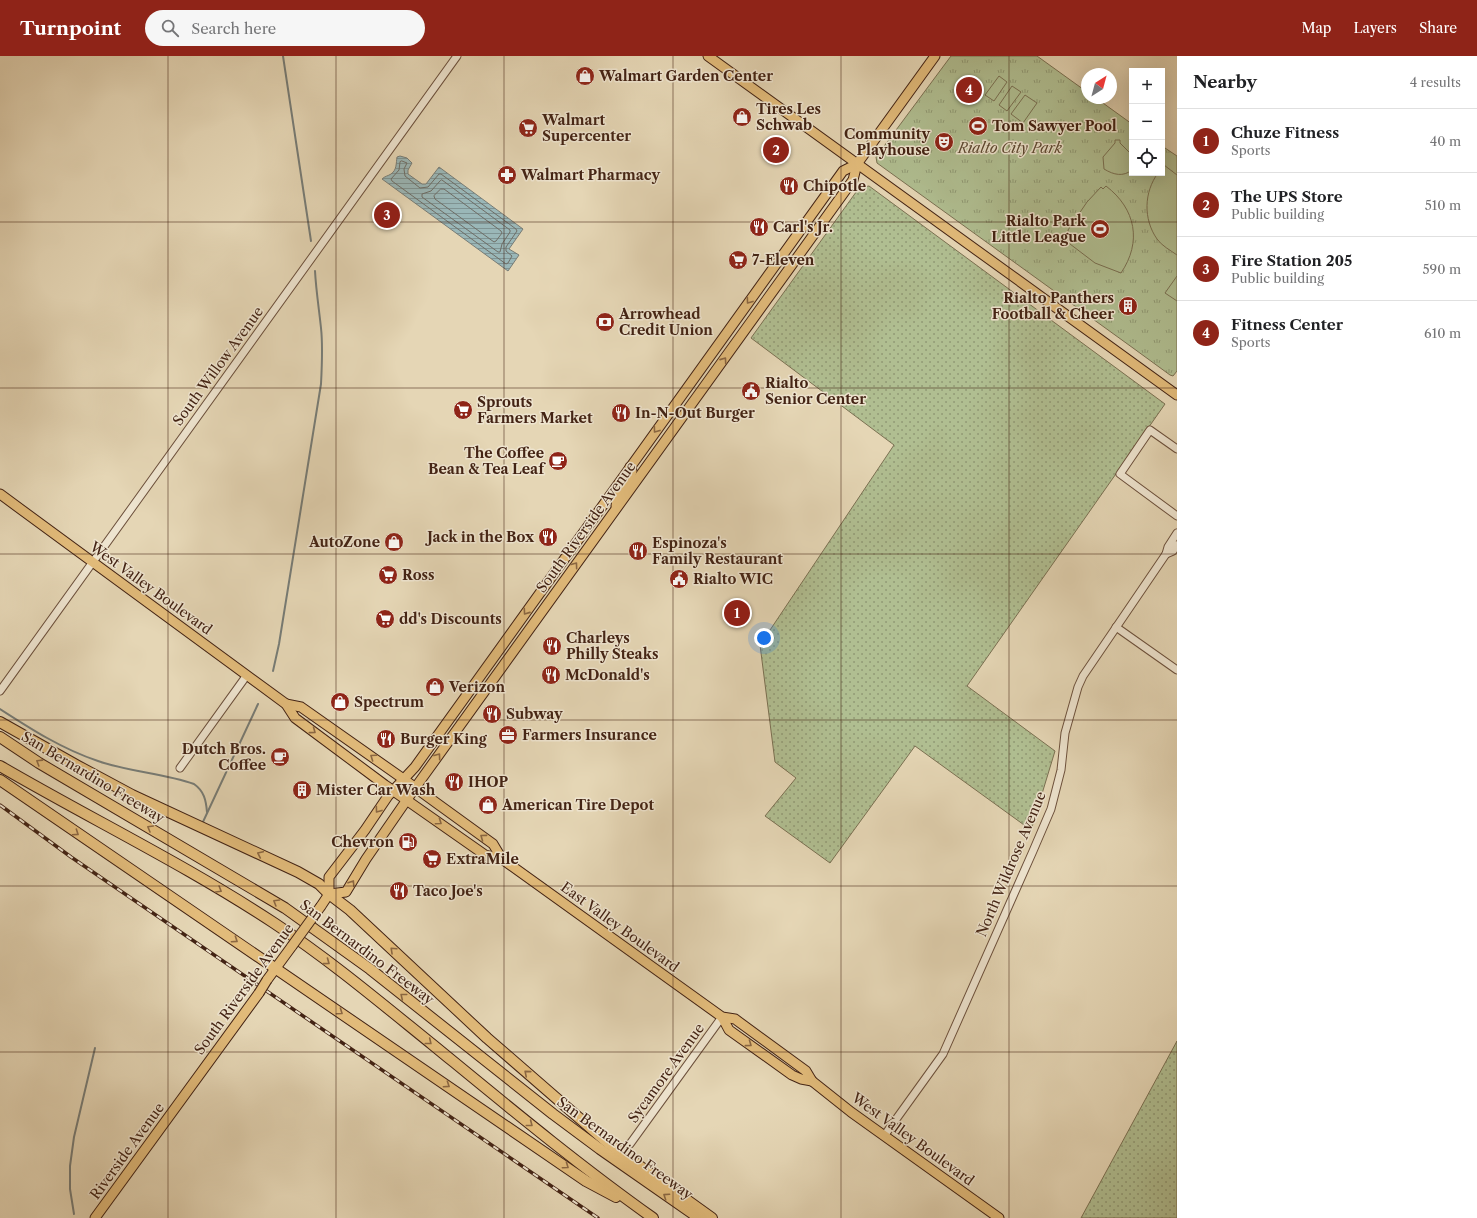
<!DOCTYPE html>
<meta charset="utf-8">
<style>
body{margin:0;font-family:"Libre Caslon Text",serif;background:#f6f6f6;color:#202124}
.controls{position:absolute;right:12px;top:12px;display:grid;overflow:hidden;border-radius:0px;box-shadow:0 4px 16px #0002}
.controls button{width:36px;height:36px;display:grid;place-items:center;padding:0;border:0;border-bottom:1px solid #e0e0e0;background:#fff;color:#202124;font:20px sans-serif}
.compass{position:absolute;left:1081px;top:12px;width:36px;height:36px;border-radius:50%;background:#fff;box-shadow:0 4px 16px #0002;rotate:36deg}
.you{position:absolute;left:764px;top:582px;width:14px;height:14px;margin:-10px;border:3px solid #fff;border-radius:50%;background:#1a73e8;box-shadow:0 0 0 6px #1a73e833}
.badge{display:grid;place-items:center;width:26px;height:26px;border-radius:50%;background:#8f2418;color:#fff;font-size:13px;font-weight:700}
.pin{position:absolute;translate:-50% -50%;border:2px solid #fff;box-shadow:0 1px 4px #0006}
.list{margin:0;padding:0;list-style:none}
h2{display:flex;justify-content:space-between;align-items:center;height:52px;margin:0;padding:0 16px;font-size:17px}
h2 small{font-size:13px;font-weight:400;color:#757577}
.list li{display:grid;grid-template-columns:26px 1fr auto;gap:12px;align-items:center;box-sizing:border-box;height:64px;padding:0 16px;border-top:1px solid #e0e0e0}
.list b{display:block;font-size:15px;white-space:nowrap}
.list p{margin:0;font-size:13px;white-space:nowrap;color:#757577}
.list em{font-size:13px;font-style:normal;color:#757577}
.icon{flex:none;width:22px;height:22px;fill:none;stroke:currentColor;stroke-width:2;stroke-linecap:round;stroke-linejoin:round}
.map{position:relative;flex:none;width:1177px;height:1162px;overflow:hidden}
header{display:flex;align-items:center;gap:24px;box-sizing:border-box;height:56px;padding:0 20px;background:#8f2418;color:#fff}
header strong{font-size:19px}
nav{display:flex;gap:22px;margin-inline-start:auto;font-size:14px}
.search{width:280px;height:36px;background:#f6f6f6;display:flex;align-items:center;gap:10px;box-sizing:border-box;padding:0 14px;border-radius:22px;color:#757577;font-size:15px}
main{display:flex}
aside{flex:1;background:#fff}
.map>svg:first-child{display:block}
</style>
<header>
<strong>Turnpoint</strong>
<div class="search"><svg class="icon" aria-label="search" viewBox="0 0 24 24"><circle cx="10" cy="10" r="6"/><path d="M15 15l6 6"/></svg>Search here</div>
<nav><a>Map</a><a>Layers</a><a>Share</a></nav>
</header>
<main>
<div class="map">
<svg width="1177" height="1162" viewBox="0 0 1177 1162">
<defs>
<pattern id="grass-dots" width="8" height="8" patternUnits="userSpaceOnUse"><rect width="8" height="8" fill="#b0be91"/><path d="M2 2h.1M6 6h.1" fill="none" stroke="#919a75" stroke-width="1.8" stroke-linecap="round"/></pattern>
<pattern id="park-tufts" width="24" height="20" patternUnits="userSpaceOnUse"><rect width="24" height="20" fill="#b0be91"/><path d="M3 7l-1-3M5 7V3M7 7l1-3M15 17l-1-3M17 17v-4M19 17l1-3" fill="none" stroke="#919a75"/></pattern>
<pattern id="water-rules" width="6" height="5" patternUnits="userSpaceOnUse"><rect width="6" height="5" fill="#9ab7b8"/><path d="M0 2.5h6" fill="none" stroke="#7f9494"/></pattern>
</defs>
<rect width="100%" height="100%" fill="#e5d6b5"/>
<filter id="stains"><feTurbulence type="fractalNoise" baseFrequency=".005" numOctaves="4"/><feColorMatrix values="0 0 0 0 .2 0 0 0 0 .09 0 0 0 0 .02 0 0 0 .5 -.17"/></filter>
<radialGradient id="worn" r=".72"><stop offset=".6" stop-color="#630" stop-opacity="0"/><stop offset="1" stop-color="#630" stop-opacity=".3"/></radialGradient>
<g fill="url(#grass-dots)" stroke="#7a7052">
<path d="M869 130 1165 348 967 630 1055 695 1031 774 915 690 830 807 765 760 796 722 775 706 760 589 894 389 751 282 859 132Z"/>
<path d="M1177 985V1162H1081Z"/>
</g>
<path fill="url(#park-tufts)" stroke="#7a7052" d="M951 0H1037L1087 36V42H1096L1132 68V117H1162V90L1177 100V315L1173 320 1170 319 1133 292 877 107 876 101Z"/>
<g fill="#b0be91" stroke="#7a7052">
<path d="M999 20 1007 26 994 45 985 39Z"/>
<path d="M1012 30 1021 36 1007 55 999 49Z"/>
<path d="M1025 39 1037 47 1023 67 1011 58Z"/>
<path d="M1115 84H1120V87L1132 99V114C1123 121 1114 119 1104 113L1103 101 1115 87Z"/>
<path d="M1164 109 1177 119V199C1170 194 1162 190 1157 183 1143 163 1144 136 1158 117H1162V112Z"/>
<path d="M1106 130C1136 153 1142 186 1121 217L1095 207 1070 188 1068 174 1087 146 1101 131 1103 133Z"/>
<path d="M1177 220V245L1165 237Z"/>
</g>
<path fill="url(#water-rules)" stroke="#777c76" d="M400 100 407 102 412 107 408 114V118L422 128H426L439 111 523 173 509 193 519 199 508 215 382 123C385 120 388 120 391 118 397 114 396 107 397 101Z"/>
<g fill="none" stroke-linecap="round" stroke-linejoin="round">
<g stroke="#6e6d66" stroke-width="1">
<path d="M402 105 407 107 404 113 405 120 420 132 428 131 439 118H441L516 173 517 175 506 191V195L512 200 508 207 506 208 392 125 391 123 399 114 400 106Z"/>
<path d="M442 124 510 174V176L502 188 500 196H498L422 141V138L431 135 440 125Z"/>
<path d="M441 133H444L501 175 502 177 496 185 494 186 435 143 434 140Z"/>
</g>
<g stroke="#777c76" stroke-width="2">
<path d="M283 0 311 185"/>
<path d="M273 615 279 588 321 328C322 309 323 290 321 272 319 253 316 234 315 215"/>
<path d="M0 653C31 673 62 693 98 705 129 716 163 717 194 728 204 735 206 744 207 756"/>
<path d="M202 768 258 648"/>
<path d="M74 1158 70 1133V1110L74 1081 95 992"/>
</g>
<g stroke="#6c503c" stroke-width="9">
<g id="minor">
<path d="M1177 393 1150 374 1120 418 1177 460"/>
<path d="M1177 477 1168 491 1166 498 1173 495 1177 489"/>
<path d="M1116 571 1177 614"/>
<path d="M0 635 457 0"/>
<path d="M180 712 247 619"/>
<path d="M884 1080 943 998 1033 795 1051 753 1061 714 1065 677 1078 631 1083 620 1166 498"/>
<path d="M630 1088 722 961"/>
</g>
</g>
<g stroke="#432314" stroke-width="11">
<g id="major">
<path d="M708 0 1177 339"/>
<path d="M0 438 286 648 295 662 385 729 485 799 502 803"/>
<path d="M616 450C616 436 630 428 632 415L630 411"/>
<path d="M286 648 301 651 402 722 493 788 502 803 722 961 735 963 806 1015 812 1025 851 1056 999 1162"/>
<path d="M329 838 346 836 366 803 415 732 853 124 857 108 935 0"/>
<path d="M321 850 329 838V821L365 774 388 740 415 711 843 115 857 108"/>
<path d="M267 924 292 890"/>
<path d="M722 961 729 974 792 1019 801 1023 812 1025"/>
<path d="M95 1162 259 937"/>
</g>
</g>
<g stroke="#432314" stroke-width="12">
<g id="highway">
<path d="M0 666 78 710 132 739 298 816 319 828 329 838 350 854 487 982 609 1088 712 1162"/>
<path d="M0 681 39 707 285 852 370 913 553 1058 600 1093 699 1162"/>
<path d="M0 710C91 763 186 809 274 867 330 904 381 947 433 989 505 1048 577 1108 653 1162"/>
<path d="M0 724 586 1125 616 1141"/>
</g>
</g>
<use href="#minor" stroke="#eee4cf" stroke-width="7"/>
<use href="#major" stroke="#e2bb7a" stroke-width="9"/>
<use href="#highway" stroke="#e2bb7a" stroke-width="10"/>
<g stroke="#432314" stroke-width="3.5">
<path id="rail" d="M0 749 71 801 598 1162"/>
</g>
<use href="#rail" stroke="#eee4cf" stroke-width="2" stroke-dasharray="6" stroke-linecap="butt"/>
<g stroke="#432314" stroke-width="11" stroke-linecap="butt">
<g id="major-bridge">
<path d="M292 890 321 850"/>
<path d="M259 937 267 924"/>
</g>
</g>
<use href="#major-bridge" stroke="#e2bb7a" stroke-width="9"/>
</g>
<defs><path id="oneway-chevron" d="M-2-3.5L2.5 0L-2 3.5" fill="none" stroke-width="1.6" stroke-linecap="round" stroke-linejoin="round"/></defs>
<g stroke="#8b6742">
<use href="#oneway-chevron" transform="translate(749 245) rotate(126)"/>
<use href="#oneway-chevron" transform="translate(724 304) rotate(-55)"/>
<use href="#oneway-chevron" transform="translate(656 374) rotate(126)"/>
<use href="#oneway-chevron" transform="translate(575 509) rotate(-54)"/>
<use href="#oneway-chevron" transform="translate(526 556) rotate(125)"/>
<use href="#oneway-chevron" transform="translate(313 675) rotate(37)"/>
<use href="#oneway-chevron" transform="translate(438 700) rotate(-54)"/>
<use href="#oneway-chevron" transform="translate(373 701) rotate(-145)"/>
<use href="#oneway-chevron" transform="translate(39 706) rotate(-148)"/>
<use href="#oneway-chevron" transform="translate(378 754) rotate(126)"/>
<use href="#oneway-chevron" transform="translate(439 766) rotate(35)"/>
<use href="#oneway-chevron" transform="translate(150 772) rotate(-150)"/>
<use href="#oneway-chevron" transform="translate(76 777) rotate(34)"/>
<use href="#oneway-chevron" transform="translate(483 781) rotate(-144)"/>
<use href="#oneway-chevron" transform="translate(260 798) rotate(-155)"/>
<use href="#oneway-chevron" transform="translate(352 827) rotate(-58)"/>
<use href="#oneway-chevron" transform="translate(219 834) rotate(31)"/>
<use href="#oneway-chevron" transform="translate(276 846) rotate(-149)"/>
<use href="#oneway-chevron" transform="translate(235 884) rotate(34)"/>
<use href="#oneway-chevron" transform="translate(393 894) rotate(-137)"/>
<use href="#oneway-chevron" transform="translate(327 906) rotate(36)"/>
<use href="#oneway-chevron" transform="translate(403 940) rotate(-141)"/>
<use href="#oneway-chevron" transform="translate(340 956) rotate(35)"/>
<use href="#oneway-chevron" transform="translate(429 986) rotate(39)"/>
<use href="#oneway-chevron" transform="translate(749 988) rotate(36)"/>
<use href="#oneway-chevron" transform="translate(527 1017) rotate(-139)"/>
<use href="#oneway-chevron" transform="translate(447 1029) rotate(34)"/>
<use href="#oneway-chevron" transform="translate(530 1068) rotate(38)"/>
<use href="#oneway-chevron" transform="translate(566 1110) rotate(35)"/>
<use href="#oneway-chevron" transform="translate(666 1140) rotate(-146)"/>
</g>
<path fill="none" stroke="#432314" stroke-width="1" stroke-opacity="0.55" d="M168 0V1162M336 0V1162M504 0V1162M673 0V1162M841 0V1162M1009 0V1162M0 166H1177M0 332H1177M0 498H1177M0 664H1177M0 830H1177M0 996H1177"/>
<defs>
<g id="shop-disc" transform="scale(1)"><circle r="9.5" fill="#8f2418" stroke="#eee4cf"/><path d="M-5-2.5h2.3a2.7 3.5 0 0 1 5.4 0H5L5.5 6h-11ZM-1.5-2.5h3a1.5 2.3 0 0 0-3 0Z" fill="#fff"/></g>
<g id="stadium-disc" transform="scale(1)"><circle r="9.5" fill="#8f2418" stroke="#eee4cf"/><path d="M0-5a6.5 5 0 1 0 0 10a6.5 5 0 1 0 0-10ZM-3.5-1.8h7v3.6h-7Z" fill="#fff"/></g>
<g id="supermarket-disc" transform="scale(1)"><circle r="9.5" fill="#8f2418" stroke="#eee4cf"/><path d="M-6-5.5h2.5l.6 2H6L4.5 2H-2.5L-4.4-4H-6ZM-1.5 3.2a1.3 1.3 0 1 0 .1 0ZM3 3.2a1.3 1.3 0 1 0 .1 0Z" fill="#fff"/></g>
<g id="theatre-disc" transform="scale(1)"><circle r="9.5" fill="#8f2418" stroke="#eee4cf"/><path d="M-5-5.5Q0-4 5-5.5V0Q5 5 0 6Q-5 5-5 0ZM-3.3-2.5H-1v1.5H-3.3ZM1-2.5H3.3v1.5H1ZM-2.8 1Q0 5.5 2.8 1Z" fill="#fff"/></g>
<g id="pharmacy-disc" transform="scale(1)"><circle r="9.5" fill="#8f2418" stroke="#eee4cf"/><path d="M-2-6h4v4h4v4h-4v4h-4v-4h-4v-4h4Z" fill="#fff"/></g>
<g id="restaurant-disc" transform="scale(1)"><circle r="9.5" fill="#8f2418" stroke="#eee4cf"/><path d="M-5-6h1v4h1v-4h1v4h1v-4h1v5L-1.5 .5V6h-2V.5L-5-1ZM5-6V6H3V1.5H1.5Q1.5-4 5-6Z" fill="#fff"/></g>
<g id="building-disc" transform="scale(1)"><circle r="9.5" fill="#8f2418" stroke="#eee4cf"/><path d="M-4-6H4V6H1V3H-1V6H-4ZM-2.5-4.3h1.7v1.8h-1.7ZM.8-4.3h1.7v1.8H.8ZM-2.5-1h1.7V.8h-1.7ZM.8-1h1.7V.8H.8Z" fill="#fff"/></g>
<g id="bank-disc" transform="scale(1)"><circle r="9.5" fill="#8f2418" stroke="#eee4cf"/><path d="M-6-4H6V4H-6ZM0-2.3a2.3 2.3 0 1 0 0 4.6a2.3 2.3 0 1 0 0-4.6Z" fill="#fff"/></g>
<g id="civic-disc" transform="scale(1)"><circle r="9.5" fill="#8f2418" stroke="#eee4cf"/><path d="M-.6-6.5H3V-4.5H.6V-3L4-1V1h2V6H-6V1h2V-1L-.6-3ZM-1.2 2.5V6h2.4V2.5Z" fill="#fff"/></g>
<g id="cafe-disc" transform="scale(1)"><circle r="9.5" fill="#8f2418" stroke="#eee4cf"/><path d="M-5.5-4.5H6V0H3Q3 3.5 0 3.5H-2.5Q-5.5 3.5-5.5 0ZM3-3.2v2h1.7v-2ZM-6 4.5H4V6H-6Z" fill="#fff"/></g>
<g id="office-disc" transform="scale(1)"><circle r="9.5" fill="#8f2418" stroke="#eee4cf"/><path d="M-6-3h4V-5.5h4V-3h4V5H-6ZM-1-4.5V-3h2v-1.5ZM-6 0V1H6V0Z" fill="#fff"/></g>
<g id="fuel-disc" transform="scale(1)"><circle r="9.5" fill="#8f2418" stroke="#eee4cf"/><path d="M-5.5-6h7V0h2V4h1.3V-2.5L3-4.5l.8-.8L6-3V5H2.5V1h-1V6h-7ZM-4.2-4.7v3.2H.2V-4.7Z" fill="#fff"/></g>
</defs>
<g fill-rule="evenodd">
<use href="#shop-disc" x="585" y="20"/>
<use href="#shop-disc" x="742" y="61"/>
<use href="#stadium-disc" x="978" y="70"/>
<use href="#supermarket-disc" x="528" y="72"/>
<use href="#theatre-disc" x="944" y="86"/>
<use href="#pharmacy-disc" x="507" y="119"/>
<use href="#restaurant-disc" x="789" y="130"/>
<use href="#restaurant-disc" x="759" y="171"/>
<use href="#stadium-disc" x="1100" y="173"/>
<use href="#supermarket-disc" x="738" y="204"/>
<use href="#building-disc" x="1128" y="250"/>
<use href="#bank-disc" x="605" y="266"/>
<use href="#civic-disc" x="751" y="335"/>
<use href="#supermarket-disc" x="463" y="354"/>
<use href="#restaurant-disc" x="621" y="357"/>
<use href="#cafe-disc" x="558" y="405"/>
<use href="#restaurant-disc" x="548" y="481"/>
<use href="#shop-disc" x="394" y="486"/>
<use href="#restaurant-disc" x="638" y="495"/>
<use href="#supermarket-disc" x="388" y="519"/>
<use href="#civic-disc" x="679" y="523"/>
<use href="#supermarket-disc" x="385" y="563"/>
<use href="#restaurant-disc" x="552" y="590"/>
<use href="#restaurant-disc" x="551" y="619"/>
<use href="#shop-disc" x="435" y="631"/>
<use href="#shop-disc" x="340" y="646"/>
<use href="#restaurant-disc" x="492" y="658"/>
<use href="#office-disc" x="508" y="679"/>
<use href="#restaurant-disc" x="386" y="683"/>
<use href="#cafe-disc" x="280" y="701"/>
<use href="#restaurant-disc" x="454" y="726"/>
<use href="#building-disc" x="302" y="734"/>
<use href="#shop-disc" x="488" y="749"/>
<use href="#fuel-disc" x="408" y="786"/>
<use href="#supermarket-disc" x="432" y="803"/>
<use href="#restaurant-disc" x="399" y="835"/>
</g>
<g text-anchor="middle" stroke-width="3" stroke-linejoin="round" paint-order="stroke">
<g font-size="14" font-weight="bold" fill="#432314" stroke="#eee4cf" text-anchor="start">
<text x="599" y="25">Walmart Garden Center</text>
<text x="756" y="58">Tires Les<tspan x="756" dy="16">Schwab</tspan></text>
<text x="542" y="69">Walmart<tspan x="542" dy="16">Supercenter</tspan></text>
<text x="992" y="75">Tom Sawyer Pool</text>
<text x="930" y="83" text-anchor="end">Community<tspan x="930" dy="16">Playhouse</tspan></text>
<text x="521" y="124">Walmart Pharmacy</text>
<text x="803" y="135">Chipotle</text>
<text x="1086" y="170" text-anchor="end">Rialto Park<tspan x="1086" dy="16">Little League</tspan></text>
<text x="773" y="176">Carl's Jr.</text>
<text x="752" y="209">7-Eleven</text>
<text x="1114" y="247" text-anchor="end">Rialto Panthers<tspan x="1114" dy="16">Football &amp; Cheer</tspan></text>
<text x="619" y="263">Arrowhead<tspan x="619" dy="16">Credit Union</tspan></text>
<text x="765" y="332">Rialto<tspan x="765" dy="16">Senior Center</tspan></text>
<text x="477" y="351">Sprouts<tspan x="477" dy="16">Farmers Market</tspan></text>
<text x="635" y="362">In-N-Out Burger</text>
<text x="544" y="402" text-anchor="end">The Coffee<tspan x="544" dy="16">Bean &amp; Tea Leaf</tspan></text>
<text x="534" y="486" text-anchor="end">Jack in the Box</text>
<text x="380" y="491" text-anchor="end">AutoZone</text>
<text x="652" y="492">Espinoza's<tspan x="652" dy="16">Family Restaurant</tspan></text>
<text x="402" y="524">Ross</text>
<text x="693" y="528">Rialto WIC</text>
<text x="399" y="568">dd's Discounts</text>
<text x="566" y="587">Charleys<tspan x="566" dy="16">Philly Steaks</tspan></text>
<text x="565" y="624">McDonald's</text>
<text x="449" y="636">Verizon</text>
<text x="354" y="651">Spectrum</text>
<text x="506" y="663">Subway</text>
<text x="522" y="684">Farmers Insurance</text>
<text x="400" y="688">Burger King</text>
<text x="266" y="698" text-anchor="end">Dutch Bros.<tspan x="266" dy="16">Coffee</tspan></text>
<text x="468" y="731">IHOP</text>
<text x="316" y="739">Mister Car Wash</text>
<text x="502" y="754">American Tire Depot</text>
<text x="394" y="791" text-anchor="end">Chevron</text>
<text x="446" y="808">ExtraMile</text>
<text x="413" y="840">Taco Joe's</text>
</g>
<g font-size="14" font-style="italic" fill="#5e4a33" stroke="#eee4cf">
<text x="1010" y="97">Rialto City Park</text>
</g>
<g font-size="14" fill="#432314" stroke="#eee4cf">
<text transform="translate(218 310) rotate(-54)" y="5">South Willow Avenue</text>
<text transform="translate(586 471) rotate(-54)" y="5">South Riverside Avenue</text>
<text transform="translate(151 532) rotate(36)" y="5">West Valley Boulevard</text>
<text transform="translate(93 721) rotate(31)" y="5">San Bernardino Freeway</text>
<text transform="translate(1011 808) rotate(-67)" y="5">North Wildrose Avenue</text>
<text transform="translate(620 871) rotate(36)" y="5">East Valley Boulevard</text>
<text transform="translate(367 896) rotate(37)" y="5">San Bernardino Freeway</text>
<text transform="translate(244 933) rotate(-54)" y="5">South Riverside Avenue</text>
<text transform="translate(666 1017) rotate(-54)" y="5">Sycamore Avenue</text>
<text transform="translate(913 1083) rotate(36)" y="5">West Valley Boulevard</text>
<text transform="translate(625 1092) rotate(36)" y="5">San Bernardino Freeway</text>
<text transform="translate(127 1095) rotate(-54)" y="5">Riverside Avenue</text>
</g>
</g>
<rect width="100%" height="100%" filter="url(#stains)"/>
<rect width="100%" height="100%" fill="url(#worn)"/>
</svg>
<div class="controls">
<button>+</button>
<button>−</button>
<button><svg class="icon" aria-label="locate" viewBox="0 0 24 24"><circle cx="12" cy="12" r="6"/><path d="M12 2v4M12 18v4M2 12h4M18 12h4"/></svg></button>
</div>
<svg class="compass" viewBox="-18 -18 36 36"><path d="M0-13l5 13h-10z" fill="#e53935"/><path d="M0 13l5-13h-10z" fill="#757577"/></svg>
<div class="you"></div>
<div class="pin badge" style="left:737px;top:557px">1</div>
<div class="pin badge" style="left:776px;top:94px">2</div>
<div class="pin badge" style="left:387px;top:159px">3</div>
<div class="pin badge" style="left:969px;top:34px">4</div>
</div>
<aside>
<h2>Nearby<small>4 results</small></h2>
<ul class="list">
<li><span class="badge">1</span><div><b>Chuze Fitness</b><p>Sports</p></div><em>40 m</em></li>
<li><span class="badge">2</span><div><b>The UPS Store</b><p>Public building</p></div><em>510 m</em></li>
<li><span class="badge">3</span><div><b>Fire Station 205</b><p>Public building</p></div><em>590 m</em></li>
<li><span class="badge">4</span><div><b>Fitness Center</b><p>Sports</p></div><em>610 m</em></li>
</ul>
</aside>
</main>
